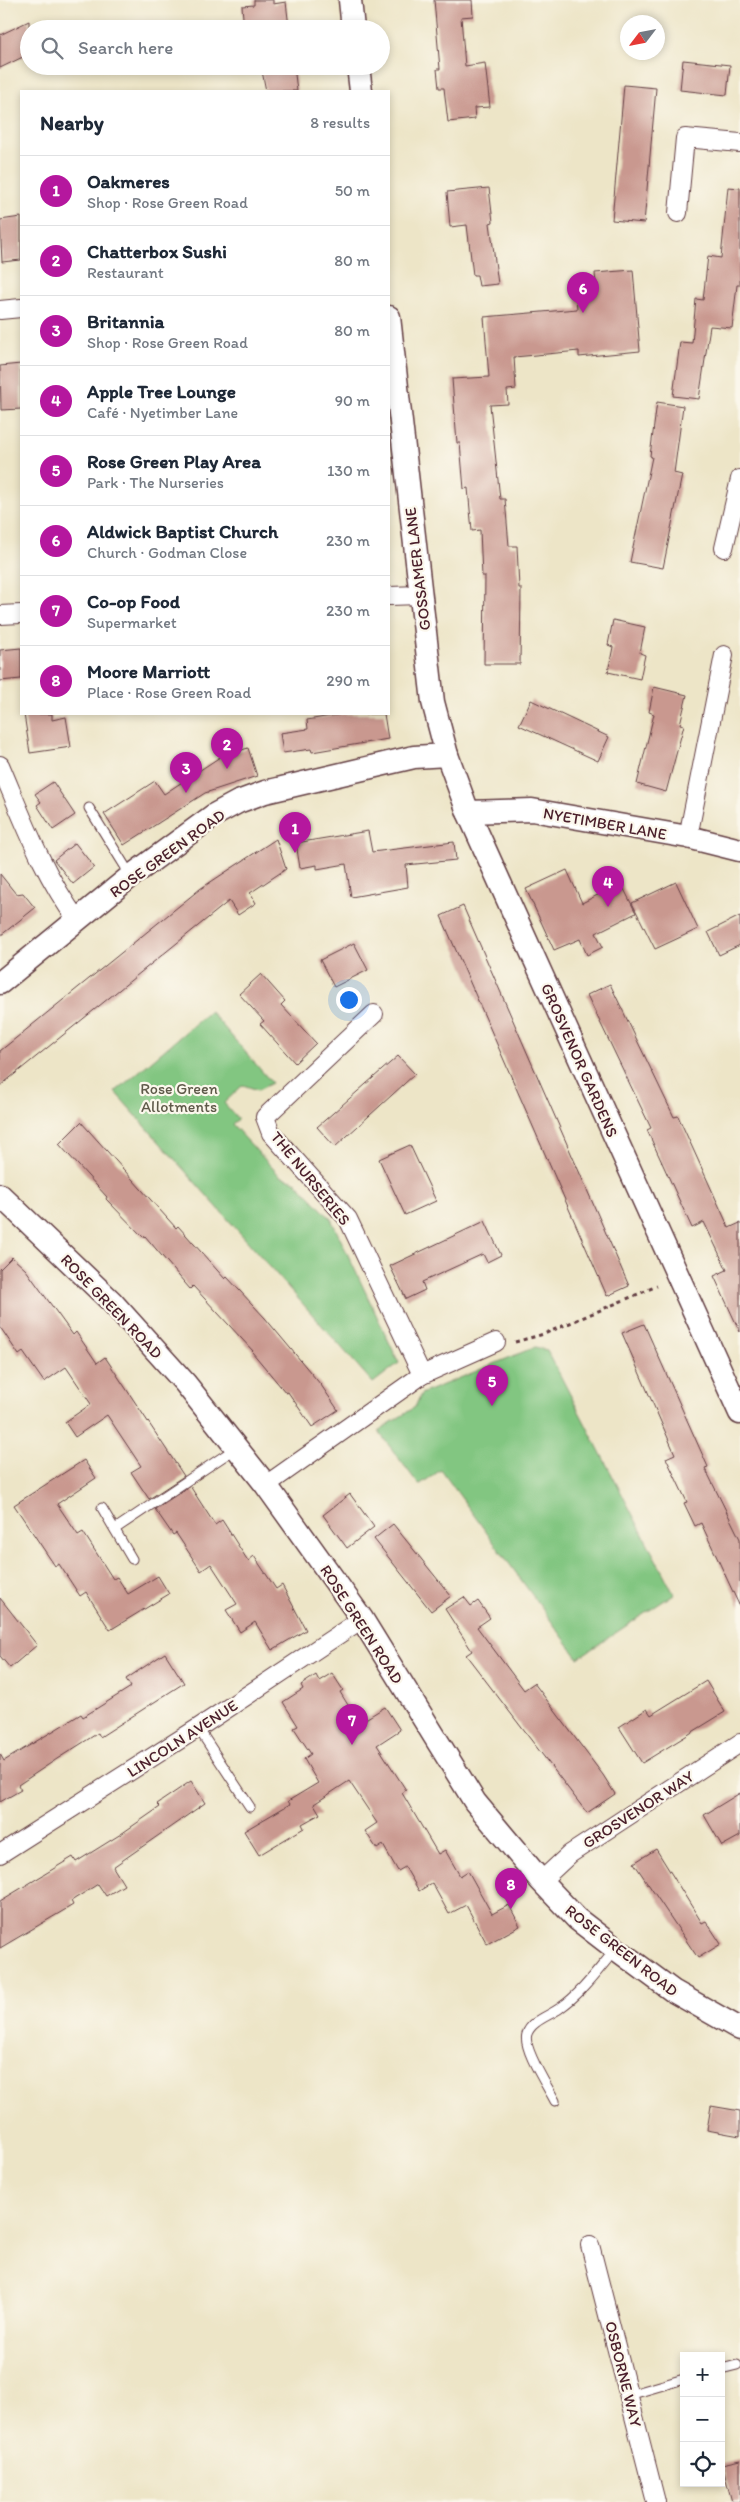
<!DOCTYPE html>
<meta charset="utf-8">
<style>
body{margin:0;font-family:Itim,sans-serif;background:#f2f2f3;color:#1f2937}
.controls{position:absolute;right:15px;bottom:15px;display:grid;overflow:hidden;border-radius:0px;box-shadow:0 2px 8px #0003}
.controls button{width:45px;height:45px;display:grid;place-items:center;padding:0;border:0;border-bottom:1px solid #e0e1e3;background:#fff;color:#1f2937;font:25px sans-serif}
.compass{position:absolute;left:620px;top:15px;width:45px;height:45px;border-radius:50%;background:#fff;box-shadow:0 2px 8px #0003;rotate:238deg}
.you{position:absolute;left:348px;top:999px;width:18px;height:18px;margin:-12px;border:4px solid #fff;border-radius:50%;background:#1a73e8;box-shadow:0 0 0 8px #1a73e833}
.badge{display:grid;place-items:center;width:32px;height:32px;border-radius:50%;background:#b5179e;color:#fff;font-size:16px;font-weight:700}
.pin{position:absolute;translate:-50% -41px;filter:drop-shadow(0 1px 2px #0008)}
.pin::after{content:'';position:absolute;top:26px;width:18px;height:15px;background:inherit;clip-path:polygon(0 0,100% 0,50% 100%)}
.list{margin:0;padding:0;list-style:none}
h2{display:flex;justify-content:space-between;align-items:center;height:65px;margin:0;padding:0 20px;font-size:21px}
h2 small{font-size:16px;font-weight:400;color:#747a83}
.list li{display:grid;grid-template-columns:32px 1fr auto;gap:15px;align-items:center;box-sizing:border-box;height:70px;padding:0 20px;border-top:1px solid #e0e1e3}
.list b{display:block;font-size:19px;white-space:nowrap}
.list p{margin:0;font-size:16px;white-space:nowrap;color:#747a83}
.list em{font-size:16px;font-style:normal;color:#747a83}
.icon{flex:none;width:28px;height:28px;fill:none;stroke:currentColor;stroke-width:2;stroke-linecap:round;stroke-linejoin:round}
.map{position:relative;flex:none;width:740px;height:2502px;overflow:hidden}
.search{position:absolute;background:#fff;box-shadow:0 2px 8px #0003;left:20px;top:20px;width:370px;height:55px;display:flex;align-items:center;gap:12px;box-sizing:border-box;padding:0 18px;border-radius:28px;color:#747a83;font-size:19px}
.panel{position:absolute;background:#fff;box-shadow:0 2px 8px #0003;left:20px;top:90px;width:370px;height:625px;border-radius:0px}
.map>svg:first-child{display:block}
</style>
<div class="map">
<svg width="740" height="2502" viewBox="0 0 740 2502">
<rect width="100%" height="100%" fill="#fbf7ec"/>
<filter id="ink" filterUnits="userSpaceOnUse"><feTurbulence type="fractalNoise" baseFrequency=".02" numOctaves="2"/><feDisplacementMap in="SourceGraphic" scale="10" xChannelSelector="R" yChannelSelector="G"/><feConvolveMatrix kernelMatrix="1 2 1 2 8 2 1 2 1" color-interpolation-filters="sRGB"/></filter>
<filter id="wash" filterUnits="userSpaceOnUse"><feTurbulence type="fractalNoise" baseFrequency=".0096" numOctaves="4" result="noise"/><feDisplacementMap in="SourceGraphic" scale="20" xChannelSelector="R" yChannelSelector="G"/><feGaussianBlur stdDeviation="1.12" result="paint"/><feColorMatrix in="noise" values="0 0 0 0 0 0 0 0 0 0 0 0 0 0 0 0 0 1.4 0 .05"/><feComposite in="paint" operator="in"/></filter>
<g filter="url(#wash)">
<rect width="100%" height="100%" fill="#ede5c7"/>
<g fill="#82c681" stroke="#667256">
<path d="M210 1011 272 1083 258 1090 243 1085 224 1103 238 1119 232 1124 280 1176 295 1181 331 1219 399 1363 373 1383 115 1092Z"/>
<path d="M535 1347 547 1350 674 1594 578 1658 441 1470 419 1485 378 1431 415 1407 421 1394Z"/>
</g>
<g id="blocks">
<g fill="#c9988f">
<path d="M254 0H273V4L286 2 289 27 244 29 242 6 254 5Z"/>
<path d="M434 0H472L473 16 461 17 465 66 485 63 490 107 474 108 475 119 448 122 444 88H439L437 69H440Z"/>
<path d="M29 21V54L0 68V35Z"/>
<path d="M683 60 730 65 727 95 680 90Z"/>
<path d="M261 66H294L297 91H266Z"/>
<path d="M624 85 656 88 644 223 612 220Z"/>
<path d="M728 187 740 188V285H737L732 328 710 326 699 399 673 396 680 342 692 343 696 299 703 300 708 256 721 258Z"/>
<path d="M489 188 493 222 490 223 498 284 479 286 477 275H473L467 225 450 227 447 192Z"/>
<path d="M21 217V260L2 262 0 220Z"/>
<path d="M633 270 640 351 579 357V351L514 357 516 389 507 390 508 404 490 405 500 499H505L509 546H517L519 588H521L520 664H484L485 576H482L480 530 472 531 468 488 464 489 460 443H457L452 379 489 377 484 317 577 309 575 285 596 284 595 273Z"/>
<path d="M21 364V409L1 410 0 366Z"/>
<path d="M657 402 683 406 674 473 682 475 663 568 630 562 652 457 650 456Z"/>
<path d="M613 620 645 627 640 653 645 655 640 679 608 672 613 647 608 645Z"/>
<path d="M21 648V679L0 681V650Z"/>
<path d="M654 687 687 695 680 724 684 725 666 792 637 784 654 714 649 712Z"/>
<path d="M531 700 609 737 598 761 519 725Z"/>
<path d="M24 714H52V720L66 717 71 747 30 753Z"/>
<path d="M343 714H384L388 739 312 752 311 749 283 753 280 733 308 729 307 720Z"/>
<path d="M248 748 257 776 205 793 124 845 104 814 155 781 164 794 220 757Z"/>
<path d="M53 782 75 815 53 830 37 805 41 802 35 794Z"/>
<path d="M368 831 372 852 454 842 456 860 406 865 408 887 351 897 346 864 317 869V865L300 868 296 843Z"/>
<path d="M276 839 286 869 250 893 256 903 238 915 229 901 0 1086V1051L200 889Z"/>
<path d="M75 843 94 867 73 884 54 860Z"/>
<path d="M567 870 582 903 621 883 636 913 596 933 603 947 587 955 580 939 554 950 526 889Z"/>
<path d="M0 874 16 894 23 893 35 908 0 936Z"/>
<path d="M676 882 698 929 655 949 632 903Z"/>
<path d="M463 906 629 1286 607 1296 441 916Z"/>
<path d="M740 916V945L719 955 708 932Z"/>
<path d="M354 943 368 970 334 987 320 960Z"/>
<path d="M261 974 285 1001 281 1005 316 1043 295 1063 260 1024 264 1021 239 994Z"/>
<path d="M610 984 674 1117 678 1116 729 1228 740 1223V1332L714 1276 727 1270 704 1222 692 1228 647 1130 651 1128 587 995Z"/>
<path d="M398 1056 415 1074 335 1147 317 1127Z"/>
<path d="M81 1122 176 1228 178 1226 225 1279 227 1277 265 1318 321 1385 338 1410 312 1427 288 1392 286 1393 252 1352 253 1351 193 1286 190 1289 145 1236 143 1237 106 1199 107 1197 59 1144Z"/>
<path d="M410 1145 436 1201 405 1215 379 1159Z"/>
<path d="M485 1221 501 1255 487 1262 483 1254 422 1282 425 1290 406 1299 390 1266Z"/>
<path d="M12 1257 26 1270 73 1335 76 1332 97 1363 105 1357 184 1476 149 1499 131 1472 141 1466 107 1415 75 1437 65 1422 91 1404 66 1367 44 1382 23 1352 19 1355 0 1327V1269Z"/>
<path d="M644 1324 708 1467 705 1468 740 1539V1607L701 1523 695 1526 684 1503 687 1502 666 1458 675 1454 622 1333Z"/>
<path d="M84 1460 96 1478 57 1504 78 1535 83 1532 113 1579 117 1577 128 1594 158 1576 169 1594 110 1630 86 1592 80 1596 59 1564 55 1566 14 1505Z"/>
<path d="M190 1486 215 1525 222 1520 248 1561 254 1556 276 1589 282 1585 306 1630 272 1650 255 1622 240 1632 226 1610 237 1604 211 1564 201 1571 176 1533 173 1535 155 1509Z"/>
<path d="M350 1494 374 1527 347 1548 323 1515Z"/>
<path d="M393 1524 451 1596 431 1611 374 1539Z"/>
<path d="M464 1597 471 1606 478 1601 490 1618 477 1627 524 1690 534 1683 603 1775 615 1794 587 1813 466 1655 472 1651 445 1609Z"/>
<path d="M0 1598 37 1645 10 1668 0 1656Z"/>
<path d="M165 1653 184 1683 100 1737 98 1733 57 1759 18 1785 21 1790 0 1802V1754L4 1761 81 1714 83 1717 131 1687 126 1679Z"/>
<path d="M332 1673 343 1690 340 1692 359 1723 385 1707 400 1730 377 1745 406 1790 402 1793 438 1854 445 1850 460 1876 468 1871 492 1914 509 1905 520 1926 487 1944 466 1905 449 1914 432 1883 419 1891 405 1867 398 1871 383 1845 377 1849 365 1831 377 1823 349 1781 314 1804 320 1814 302 1824 304 1828 259 1855 244 1831 290 1804 288 1801 318 1783 304 1759 311 1754 294 1728 298 1726 283 1702 303 1689 301 1685 316 1675 319 1681Z"/>
<path d="M706 1681 725 1712 642 1763 619 1727 647 1709 651 1715Z"/>
<path d="M191 1781 205 1803 113 1867 124 1885 106 1896 98 1884 71 1901 73 1905 0 1948V1901L73 1857 76 1862 121 1834 160 1807 157 1804Z"/>
<path d="M740 1793V1836L722 1846 704 1815Z"/>
<path d="M656 1849 702 1923 706 1921 721 1944 698 1958 634 1863Z"/>
<path d="M711 2106 740 2111V2136L707 2130Z"/>
<path d="M740 2460V2502H732L722 2464Z"/>
</g>
</g>
</g>
<g filter="url(#ink)">
<use href="#blocks" fill-opacity="0" stroke="#623d42" stroke-width="1"/>
<g fill="none" stroke-linecap="round" stroke-linejoin="round">
<g stroke="#623d42" stroke-width="11">
<g id="service">
<path d="M89 808 131 876"/>
<path d="M102 1508 132 1559"/>
<path d="M115 1529 236 1448"/>
<path d="M198 1728 250 1807"/>
<path d="M555 2101C548 2087 522 2048 527 2034 531 2021 549 2016 560 2008 582 1993 598 1970 616 1949"/>
<path d="M721 2369 737 2365"/>
<path d="M629 2395 684 2379"/>
</g>
</g>
<g stroke="#623d42" stroke-width="20">
<g id="minor">
<path d="M678 213 685 138 740 143"/>
<path d="M0 310 21 308"/>
<path d="M724 548 740 479"/>
<path d="M389 596 420 595"/>
<path d="M0 615 21 614"/>
<path d="M0 765C23 819 43 874 78 921"/>
<path d="M688 837 724 655"/>
<path d="M374 1014 265 1117 271 1133 348 1219 422 1375"/>
<path d="M266 1485 422 1375 496 1342"/>
<path d="M0 1854 198 1728 362 1619"/>
<path d="M541 1881 570 1854 740 1743"/>
<path d="M590 2245 656 2502"/>
</g>
</g>
<g stroke="#623d42" stroke-width="25">
<g id="tertiary">
<path d="M350 0 353 29"/>
<path d="M358 66 361 91"/>
<path d="M389 317 433 702 447 755 468 812 740 1413"/>
<path d="M468 812 532 810 688 837 740 850"/>
<path d="M0 983 131 876 214 815 238 802 265 792 414 757 447 755"/>
<path d="M0 1195 112 1302 185 1383 266 1485 362 1619 475 1802 541 1881 577 1919 616 1949 673 1991 740 2029"/>
</g>
</g>
<path stroke="#623d42" stroke-width="3" stroke-dasharray="4 4" stroke-linecap="butt" d="M515 1342 544 1334 657 1286"/>
<use href="#service" stroke="#fff" stroke-width="9"/>
<use href="#minor" stroke="#fff" stroke-width="18"/>
<use href="#tertiary" stroke="#fff" stroke-width="22"/>
</g>
</g>
<g text-anchor="middle" stroke-width="4.5" stroke-linejoin="round" paint-order="stroke">
<g font-size="16" fill="#4a1f2b" stroke="#fbf7ec">
<text transform="translate(417 569) rotate(-97)" y="6">GOSSAMER LANE</text>
<text transform="translate(605 823) rotate(10)" y="6">NYETIMBER LANE</text>
<text transform="translate(167 853) rotate(-36)" y="6">ROSE GREEN ROAD</text>
<text transform="translate(580 1060) rotate(66)" y="6">GROSVENOR GARDENS</text>
<text transform="translate(311 1178) rotate(51)" y="6">THE NURSERIES</text>
<text transform="translate(112 1306) rotate(46)" y="6">ROSE GREEN ROAD</text>
<text transform="translate(362 1624) rotate(57)" y="6">ROSE GREEN ROAD</text>
<text transform="translate(182 1738) rotate(-33)" y="6">LINCOLN AVENUE</text>
<text transform="translate(638 1809) rotate(-33)" y="6">GROSVENOR WAY</text>
<text transform="translate(622 1950) rotate(38)" y="6">ROSE GREEN ROAD</text>
<text transform="translate(624 2374) rotate(76)" y="6">OSBORNE WAY</text>
</g>
<g font-size="16" fill="#5e5949" stroke="#fbf7ec">
<text x="179" y="1094">Rose Green<tspan x="179" dy="18">Allotments</tspan></text>
</g>
</g>
</svg>
<div class="controls">
<button>+</button>
<button>−</button>
<button><svg class="icon" aria-label="locate" viewBox="0 0 24 24"><circle cx="12" cy="12" r="6"/><path d="M12 2v4M12 18v4M2 12h4M18 12h4"/></svg></button>
</div>
<svg class="compass" viewBox="-18 -18 36 36"><path d="M0-13l5 13h-10z" fill="#e53935"/><path d="M0 13l5-13h-10z" fill="#747a83"/></svg>
<div class="you"></div>
<div class="pin badge" style="left:295px;top:853px">1</div>
<div class="pin badge" style="left:227px;top:769px">2</div>
<div class="pin badge" style="left:186px;top:793px">3</div>
<div class="pin badge" style="left:608px;top:907px">4</div>
<div class="pin badge" style="left:492px;top:1406px">5</div>
<div class="pin badge" style="left:583px;top:313px">6</div>
<div class="pin badge" style="left:352px;top:1745px">7</div>
<div class="pin badge" style="left:511px;top:1909px">8</div>
<div class="search"><svg class="icon" aria-label="search" viewBox="0 0 24 24"><circle cx="10" cy="10" r="6"/><path d="M15 15l6 6"/></svg>Search here</div>
<section class="panel">
<h2>Nearby<small>8 results</small></h2>
<ul class="list">
<li><span class="badge">1</span><div><b>Oakmeres</b><p>Shop · Rose Green Road</p></div><em>50 m</em></li>
<li><span class="badge">2</span><div><b>Chatterbox Sushi</b><p>Restaurant</p></div><em>80 m</em></li>
<li><span class="badge">3</span><div><b>Britannia</b><p>Shop · Rose Green Road</p></div><em>80 m</em></li>
<li><span class="badge">4</span><div><b>Apple Tree Lounge</b><p>Café · Nyetimber Lane</p></div><em>90 m</em></li>
<li><span class="badge">5</span><div><b>Rose Green Play Area</b><p>Park · The Nurseries</p></div><em>130 m</em></li>
<li><span class="badge">6</span><div><b>Aldwick Baptist Church</b><p>Church · Godman Close</p></div><em>230 m</em></li>
<li><span class="badge">7</span><div><b>Co-op Food</b><p>Supermarket</p></div><em>230 m</em></li>
<li><span class="badge">8</span><div><b>Moore Marriott</b><p>Place · Rose Green Road</p></div><em>290 m</em></li>
</ul>
</section>
</div>
